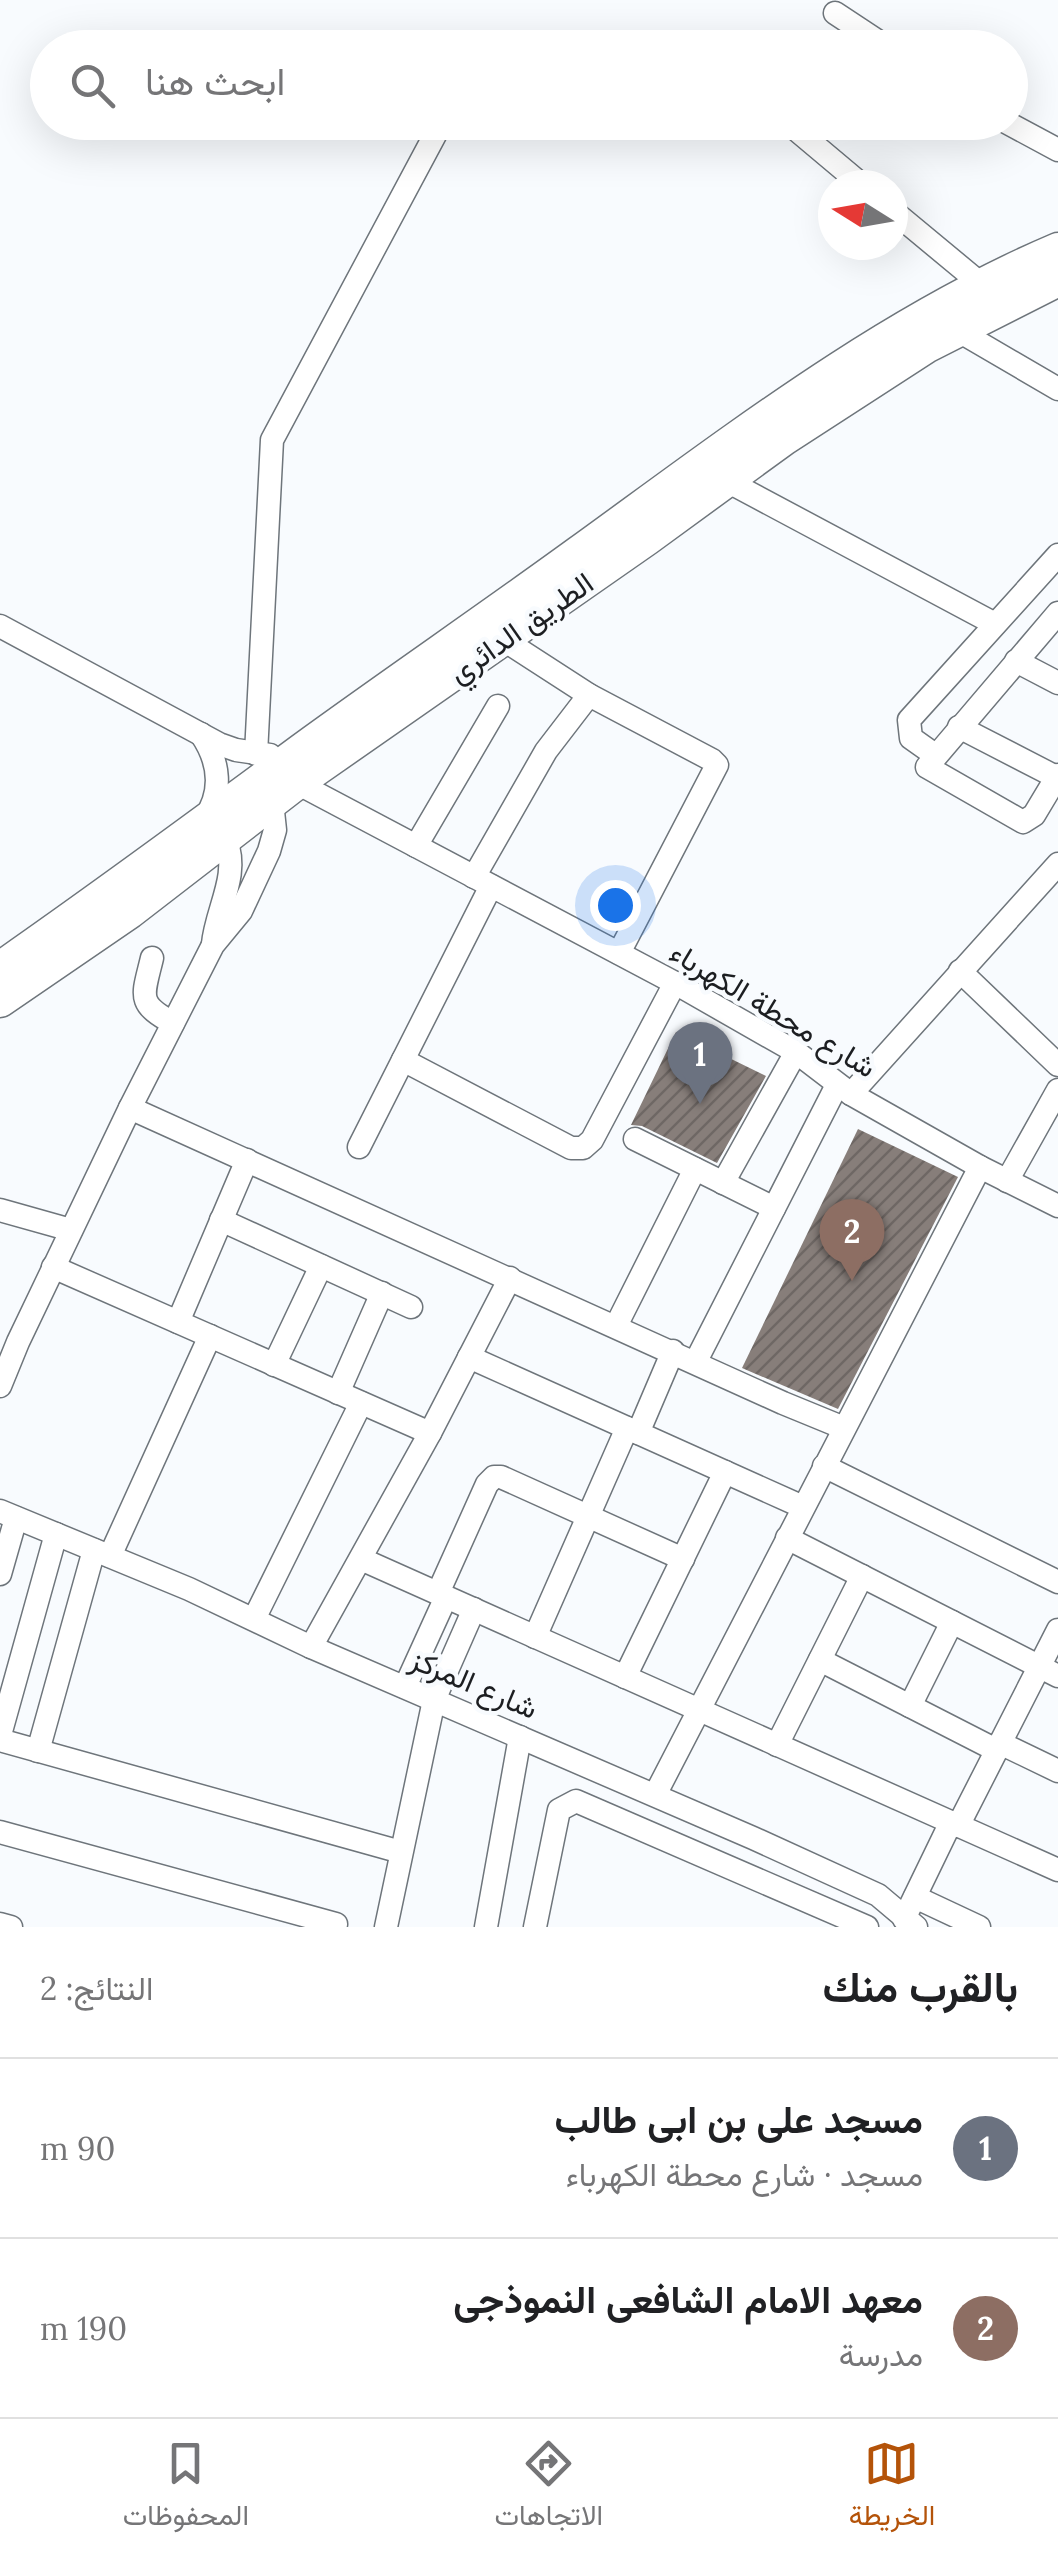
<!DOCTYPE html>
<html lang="ar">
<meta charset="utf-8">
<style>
body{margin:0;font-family:Lora,Vazirmatn,serif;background:#f2f2f2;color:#202124;direction:rtl}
.compass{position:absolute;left:818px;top:170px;width:90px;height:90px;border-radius:50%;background:#fff;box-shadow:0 10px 40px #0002;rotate:281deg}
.you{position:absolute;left:615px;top:905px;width:35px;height:35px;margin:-25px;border:8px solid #fff;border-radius:50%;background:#1a73e8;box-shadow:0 0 0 15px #1a73e833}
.badge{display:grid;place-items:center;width:65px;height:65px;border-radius:50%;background:#b45309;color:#fff;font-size:32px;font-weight:700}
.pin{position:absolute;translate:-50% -82px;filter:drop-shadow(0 2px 5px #0008)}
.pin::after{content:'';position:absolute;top:52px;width:35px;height:30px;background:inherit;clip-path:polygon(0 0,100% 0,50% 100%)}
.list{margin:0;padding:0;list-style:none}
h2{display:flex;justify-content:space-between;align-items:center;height:130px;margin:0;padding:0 40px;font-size:42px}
h2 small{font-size:32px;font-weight:400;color:#757577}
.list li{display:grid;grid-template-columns:65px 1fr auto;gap:30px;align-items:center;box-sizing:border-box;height:180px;padding:0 40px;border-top:2px solid #e0e0e0}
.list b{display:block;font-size:38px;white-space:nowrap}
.list p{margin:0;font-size:32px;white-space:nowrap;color:#757577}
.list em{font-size:32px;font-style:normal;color:#757577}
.icon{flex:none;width:55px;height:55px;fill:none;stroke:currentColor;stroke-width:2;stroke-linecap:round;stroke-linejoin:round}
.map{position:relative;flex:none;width:1058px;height:1927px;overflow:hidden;direction:ltr}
.search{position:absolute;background:#fff;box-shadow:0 10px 40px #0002;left:30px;right:30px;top:30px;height:110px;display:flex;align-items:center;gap:25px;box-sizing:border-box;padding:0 35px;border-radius:55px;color:#757577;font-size:38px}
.sheet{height:490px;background:#fff}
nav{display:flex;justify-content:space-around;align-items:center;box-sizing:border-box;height:140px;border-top:2px solid #e0e0e0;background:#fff;font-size:28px;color:#757577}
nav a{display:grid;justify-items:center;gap:5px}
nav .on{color:#b45309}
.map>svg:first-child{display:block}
</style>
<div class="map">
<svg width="1058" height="1927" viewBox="0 0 1058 1927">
<defs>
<pattern id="building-hatch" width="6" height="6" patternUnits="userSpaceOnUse" patternTransform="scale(2.5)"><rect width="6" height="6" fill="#877e7a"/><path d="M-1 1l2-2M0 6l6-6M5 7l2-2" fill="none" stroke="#6e6764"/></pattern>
</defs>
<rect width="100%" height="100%" fill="#f8fbfe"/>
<g fill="url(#building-hatch)">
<path d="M676 1032 766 1076 717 1163 642 1126 631 1125Z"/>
<path d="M858 1129 958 1177 838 1409 742 1368Z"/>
</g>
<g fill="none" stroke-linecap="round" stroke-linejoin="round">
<g stroke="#6e757b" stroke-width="25">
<g id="minor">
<path d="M835 13 888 48"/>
<path d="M787 122 862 185"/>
<path d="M1006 122 1058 150"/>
<path d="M893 211 981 284"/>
<path d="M957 330 1058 389"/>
<path d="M727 481 995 624"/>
<path d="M1058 613 927 767 1023 822 1034 815 1058 775"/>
<path d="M0 626 219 744 236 750 270 755"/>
<path d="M504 640 589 695 712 760 717 765 619 953"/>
<path d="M1016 661 1058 683"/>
<path d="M959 727 1058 778"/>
<path d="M201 734C220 762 223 792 204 820"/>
<path d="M256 754 272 440 436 133"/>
<path d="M935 755 911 738 909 720 1058 555"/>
<path d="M297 783 675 983 796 1052 851 1094 980 1167 1058 1206"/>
<path d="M416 846 498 706"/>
<path d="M474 877 546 751 589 695"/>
<path d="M213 944C216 910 240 875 226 841"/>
<path d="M152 958C143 996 136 1003 173 1023"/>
<path d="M960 971 1058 1065"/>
<path d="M403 1060 571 1148H583L592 1140 675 983"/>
<path d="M851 1094 1058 864"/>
<path d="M130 1108 783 1403 844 1428"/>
<path d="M635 1139 774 1208"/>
<path d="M359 1147 491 886"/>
<path d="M1007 1181 1058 1090"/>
<path d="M723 1183 796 1052"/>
<path d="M0 1210 71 1230"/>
<path d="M221 1220 411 1307"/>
<path d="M53 1267 430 1433"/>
<path d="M178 1322 247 1160"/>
<path d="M616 1326 695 1169"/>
<path d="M469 1357 803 1507"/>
<path d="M696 1361 837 1085"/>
<path d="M274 1365 321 1266"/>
<path d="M0 1386 18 1342 130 1108 213 945 241 911 269 851 275 830 272 802"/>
<path d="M338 1393 382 1293"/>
<path d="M638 1433 673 1351"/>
<path d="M824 1466 1058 1582"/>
<path d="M0 1511 189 1589 311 1647 753 1838 878 1895 916 1927"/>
<path d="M787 1538 1058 1676"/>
<path d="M110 1556 210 1336"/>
<path d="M361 1559 1058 1870"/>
<path d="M0 1574 16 1518"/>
<path d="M438 1593 487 1484 494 1477H501L683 1559"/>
<path d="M254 1619 361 1403"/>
<path d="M535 1637 627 1428"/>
<path d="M311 1647 430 1433 510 1278"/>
<path d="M820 1660 996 1750"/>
<path d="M625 1677 725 1472"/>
<path d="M405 1687 446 1597"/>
<path d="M910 1706 952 1622"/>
<path d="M0 1735 56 1534"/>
<path d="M0 1740 401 1852"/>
<path d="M1000 1743 1058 1771"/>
<path d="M777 1745 862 1576"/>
<path d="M38 1751 94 1550"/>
<path d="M655 1795 980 1167"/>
<path d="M958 1826 1058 1630"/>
<path d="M0 1832 336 1924"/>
<path d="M915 1897 979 1927"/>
<path d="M904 1919 951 1822"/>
<path d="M0 1924 11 1927"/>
<path d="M386 1927 434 1700 474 1609"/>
<path d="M486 1927 520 1737"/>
<path d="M535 1927 559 1810 576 1801 867 1927"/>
</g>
</g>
<g stroke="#6e757b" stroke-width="35">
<g id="highway">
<path d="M0 968C102 897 201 824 301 750 393 683 487 619 579 552 731 442 884 323 1058 249"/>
<path d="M0 1001 130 912 297 783 647 539 784 439 926 347 1058 280"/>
</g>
</g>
<use href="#minor" stroke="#fff" stroke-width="22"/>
<use href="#highway" stroke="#fff" stroke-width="32"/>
</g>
<g text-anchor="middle" stroke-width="9" stroke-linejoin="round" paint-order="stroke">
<g font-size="30" fill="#1c1e21" stroke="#f8fbfe">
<text transform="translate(521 628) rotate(-35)" y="10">الطريق الدائري</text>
<text transform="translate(773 1010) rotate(31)" y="10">شارع محطة الكهرباء</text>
<text transform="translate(474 1684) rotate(23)" y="10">شارع المركز</text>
</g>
</g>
</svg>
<svg class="compass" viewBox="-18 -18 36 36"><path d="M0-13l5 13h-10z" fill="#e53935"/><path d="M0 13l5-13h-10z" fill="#757577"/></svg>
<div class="you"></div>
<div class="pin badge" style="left:700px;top:1104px;background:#6b7280">1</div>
<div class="pin badge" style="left:852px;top:1281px;background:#8d6e63">2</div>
<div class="search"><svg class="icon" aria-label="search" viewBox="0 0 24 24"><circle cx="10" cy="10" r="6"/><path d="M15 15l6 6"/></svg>ابحث هنا</div>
</div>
<section class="sheet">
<h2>بالقرب منك<small>النتائج: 2</small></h2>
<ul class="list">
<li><span class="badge" style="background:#6b7280">1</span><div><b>مسجد على بن ابى طالب</b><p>مسجد · شارع محطة الكهرباء</p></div><em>90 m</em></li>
<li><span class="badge" style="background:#8d6e63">2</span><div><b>معهد الامام الشافعى النموذجى</b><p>مدرسة</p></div><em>190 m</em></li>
</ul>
</section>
<nav>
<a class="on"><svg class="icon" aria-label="map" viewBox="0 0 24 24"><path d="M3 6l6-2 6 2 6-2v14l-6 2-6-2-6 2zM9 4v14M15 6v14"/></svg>الخريطة</a>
<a><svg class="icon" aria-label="directions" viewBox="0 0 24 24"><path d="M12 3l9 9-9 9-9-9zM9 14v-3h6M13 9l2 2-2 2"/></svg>الاتجاهات</a>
<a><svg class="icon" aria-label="saved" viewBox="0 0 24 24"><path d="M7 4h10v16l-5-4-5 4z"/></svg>المحفوظات</a>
</nav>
